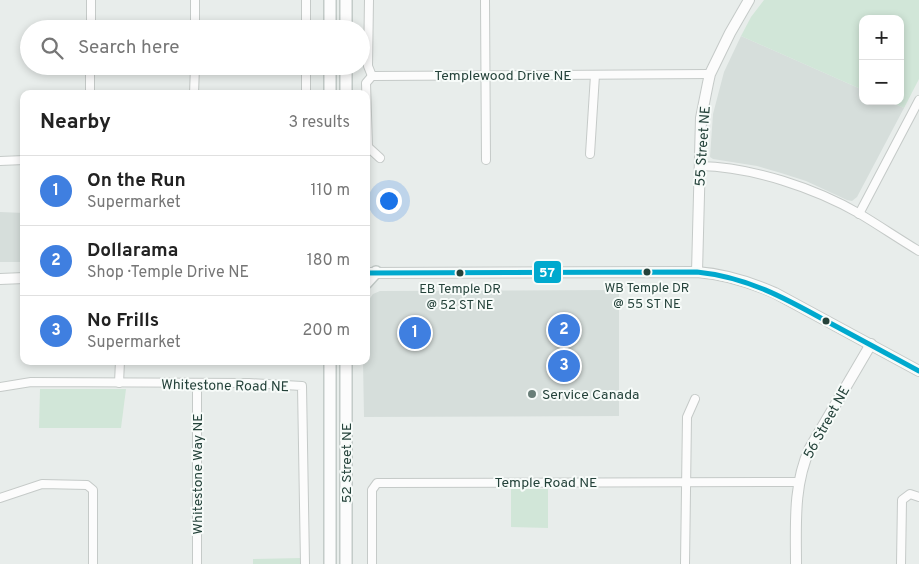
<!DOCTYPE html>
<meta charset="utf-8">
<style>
body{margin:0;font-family:Overpass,sans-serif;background:#f2f2f2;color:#222}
.controls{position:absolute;right:15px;top:15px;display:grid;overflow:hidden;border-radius:10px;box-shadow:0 2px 8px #0003}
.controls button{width:45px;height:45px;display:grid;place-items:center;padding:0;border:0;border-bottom:1px solid #e0e0e0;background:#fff;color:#222;font:25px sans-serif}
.you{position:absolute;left:388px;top:200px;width:18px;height:18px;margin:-12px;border:4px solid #fff;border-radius:50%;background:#1a73e8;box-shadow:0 0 0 8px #1a73e833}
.badge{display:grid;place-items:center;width:32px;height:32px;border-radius:50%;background:#ea580c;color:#fff;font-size:16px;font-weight:700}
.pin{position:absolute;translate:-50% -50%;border:2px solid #fff;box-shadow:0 1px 5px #0006}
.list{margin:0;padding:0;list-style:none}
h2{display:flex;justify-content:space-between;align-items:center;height:65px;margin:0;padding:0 20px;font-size:21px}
h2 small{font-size:16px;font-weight:400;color:#767676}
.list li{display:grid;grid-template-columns:32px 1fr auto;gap:15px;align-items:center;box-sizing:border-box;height:70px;padding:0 20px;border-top:1px solid #e0e0e0}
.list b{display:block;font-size:19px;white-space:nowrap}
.list p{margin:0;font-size:16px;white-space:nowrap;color:#767676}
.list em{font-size:16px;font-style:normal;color:#767676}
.icon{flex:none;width:28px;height:28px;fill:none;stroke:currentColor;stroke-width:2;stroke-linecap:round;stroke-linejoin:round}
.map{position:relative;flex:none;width:919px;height:564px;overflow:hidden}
.search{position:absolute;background:#fff;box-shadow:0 2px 8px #0003;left:20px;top:20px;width:350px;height:55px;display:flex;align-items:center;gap:12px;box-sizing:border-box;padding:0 18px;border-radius:28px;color:#767676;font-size:19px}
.panel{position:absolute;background:#fff;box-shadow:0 2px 8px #0003;left:20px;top:90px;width:350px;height:275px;border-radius:10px}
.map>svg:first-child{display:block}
</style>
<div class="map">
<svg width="919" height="564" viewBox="0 0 919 564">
<rect width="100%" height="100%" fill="#e8edeb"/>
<g fill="#d6dedb">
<path d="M741 36 863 90V101H888L904 108 857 197 852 201 847 200 806 181 781 173 757 166 713 159 710 157 713 114 719 91 724 72Z"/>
<path d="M0 212 24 213V262H0Z"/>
<path d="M619 290V416L364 417 363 361H366V309L368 301 373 294 380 291Z"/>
</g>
<g fill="#d1e6d8">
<path d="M764 0H919V79L904 108 888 101H900V19H863V90L741 36 751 17Z"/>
<path d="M40 389H126L121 428H39Z"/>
<path d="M511 489H548V528L511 527Z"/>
<path d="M301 558V564H253V559Z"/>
</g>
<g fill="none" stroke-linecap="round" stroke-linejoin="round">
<g stroke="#c5cac8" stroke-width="10">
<g id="minor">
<path d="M306 0V29"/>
<path d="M369 0 368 66 372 76"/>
<path d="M485 0 486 160"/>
<path d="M91 29V0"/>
<path d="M195 29V0"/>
<path d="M306 66V94"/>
<path d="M372 76 710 74"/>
<path d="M372 76 366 83 368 147 380 158"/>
<path d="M90 94V66"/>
<path d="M194 94 195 66"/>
<path d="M590 154 595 75"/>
<path d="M0 161 24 160"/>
<path d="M700 166C752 167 815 188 860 214 880 226 899 239 919 251"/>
<path d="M859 214 919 100"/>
<path d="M119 383 120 361"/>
<path d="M0 387 31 382 249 383 302 386 305 564"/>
<path d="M0 498 42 484 87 485 93 490V564"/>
<path d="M197 564V384"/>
<path d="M372 564V490L377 483 799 482"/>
<path d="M685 564 687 417 695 399"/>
<path d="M901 564 902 500 910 494 919 497"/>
</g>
</g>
<g stroke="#c5cac8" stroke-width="12">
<g id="tertiary">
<path d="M697 272 701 118 708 83 710 74 730 33 749 0"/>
<path d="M366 273 697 272C724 274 750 282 775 293L919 371"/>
<path d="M0 279 24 278"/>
<path d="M796 564C796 525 793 485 810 448L871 344"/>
</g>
</g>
<g stroke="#c3cbc8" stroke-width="14">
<g id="secondary">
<path d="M330 0V29"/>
<path d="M346 0V29"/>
<path d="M346 66V94"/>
<path d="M330 94V66"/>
<path d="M366 283 376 272"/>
<path d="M330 361V564"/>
<path d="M346 564V361"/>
</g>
</g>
<use href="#minor" stroke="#fcfcfc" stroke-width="8"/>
<use href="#tertiary" stroke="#fcfcfc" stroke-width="10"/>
<use href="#secondary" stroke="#fcfcfc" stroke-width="11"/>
<g stroke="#f7fbf9" stroke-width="9">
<path id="bus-1" d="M366 273 697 272C747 277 785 298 828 322 858 338 889 355 919 371"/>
</g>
<use href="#bus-1" stroke="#00a9ce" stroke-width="5"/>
</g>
<g fill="#24423a" stroke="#f7fbf9" stroke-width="2">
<circle cx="647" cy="272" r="4.5"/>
<circle cx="460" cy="273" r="4.5"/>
<circle cx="826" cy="321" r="4.5"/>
</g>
<circle fill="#697e78" stroke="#f7fbf9" stroke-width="2" cx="532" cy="394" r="5"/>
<g text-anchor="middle" stroke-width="4" stroke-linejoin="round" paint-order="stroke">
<g font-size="13" fill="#24423a" stroke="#f7fbf9">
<text x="647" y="292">WB Temple DR<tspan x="647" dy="16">@ 55 ST NE</tspan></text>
<text x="460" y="293">EB Temple DR<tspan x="460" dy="16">@ 52 ST NE</tspan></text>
</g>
<g font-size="14" fill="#24423a" stroke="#f7fbf9">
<text x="503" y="80">Templewood Drive NE</text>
<text transform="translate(702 146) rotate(-86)" y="5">55 Street NE</text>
<text transform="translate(225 385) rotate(1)" y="5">Whitestone Road NE</text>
<text transform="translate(826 422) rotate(-61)" y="5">56 Street NE</text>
<text transform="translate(346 463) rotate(-90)" y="5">52 Street NE</text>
<text transform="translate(197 474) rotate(-90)" y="5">Whitestone Way NE</text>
<text x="546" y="487">Temple Road NE</text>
</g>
<g font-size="14" fill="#24423a" stroke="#f7fbf9" text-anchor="start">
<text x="542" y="399">Service Canada</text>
</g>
</g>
<rect stroke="#f7fbf9" stroke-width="2" x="533" y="260" width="29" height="24" rx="5" fill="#00a9ce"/>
<g font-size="14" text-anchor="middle" font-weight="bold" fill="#fff">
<text x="547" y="277">57</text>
</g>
</svg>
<div class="controls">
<button>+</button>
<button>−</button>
</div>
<div class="you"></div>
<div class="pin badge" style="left:415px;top:333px;background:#3f7fe0">1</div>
<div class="pin badge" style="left:564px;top:330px;background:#3f7fe0">2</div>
<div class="pin badge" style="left:564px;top:366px;background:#3f7fe0">3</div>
<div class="search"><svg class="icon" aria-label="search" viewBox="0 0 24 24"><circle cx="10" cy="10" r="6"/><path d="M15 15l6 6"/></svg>Search here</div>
<section class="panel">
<h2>Nearby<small>3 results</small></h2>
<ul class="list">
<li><span class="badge" style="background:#3f7fe0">1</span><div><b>On the Run</b><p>Supermarket</p></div><em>110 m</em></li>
<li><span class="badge" style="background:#3f7fe0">2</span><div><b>Dollarama</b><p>Shop · Temple Drive NE</p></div><em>180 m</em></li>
<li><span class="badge" style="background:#3f7fe0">3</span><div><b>No Frills</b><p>Supermarket</p></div><em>200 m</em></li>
</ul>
</section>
</div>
